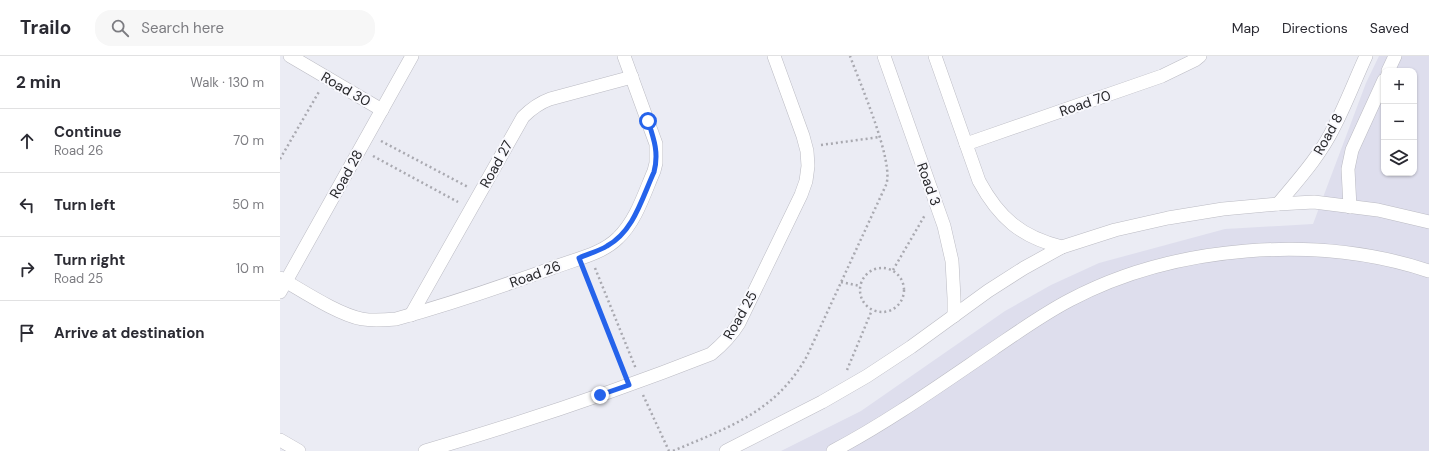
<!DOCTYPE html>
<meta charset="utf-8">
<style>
body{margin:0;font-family:"DM Sans",sans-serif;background:#f7f7f7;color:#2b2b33}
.controls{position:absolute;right:12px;top:12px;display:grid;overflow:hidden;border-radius:8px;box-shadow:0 1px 3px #0004}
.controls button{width:36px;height:36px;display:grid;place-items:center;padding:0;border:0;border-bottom:1px solid #e1e1e2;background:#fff;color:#2b2b33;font:20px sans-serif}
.stop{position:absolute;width:12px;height:12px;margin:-9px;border:3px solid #2563eb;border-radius:50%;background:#fff}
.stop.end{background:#2563eb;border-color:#fff;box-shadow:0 1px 4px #0008}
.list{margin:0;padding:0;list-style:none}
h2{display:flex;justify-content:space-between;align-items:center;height:52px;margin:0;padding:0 16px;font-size:17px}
h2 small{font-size:13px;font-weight:400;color:#7c7c81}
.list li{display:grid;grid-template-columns:26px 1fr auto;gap:12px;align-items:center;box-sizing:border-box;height:64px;padding:0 16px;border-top:1px solid #e1e1e2}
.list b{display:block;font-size:15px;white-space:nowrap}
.list p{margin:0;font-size:13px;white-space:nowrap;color:#7c7c81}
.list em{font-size:13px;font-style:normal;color:#7c7c81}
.icon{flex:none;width:22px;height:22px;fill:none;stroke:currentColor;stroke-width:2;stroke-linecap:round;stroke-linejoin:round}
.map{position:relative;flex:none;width:1149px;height:395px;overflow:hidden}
header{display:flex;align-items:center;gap:24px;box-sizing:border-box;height:56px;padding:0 20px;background:#fff;border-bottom:1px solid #e1e1e2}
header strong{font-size:19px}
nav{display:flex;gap:22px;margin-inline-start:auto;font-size:14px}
.search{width:280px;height:36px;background:#f7f7f7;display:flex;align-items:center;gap:10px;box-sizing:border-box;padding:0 14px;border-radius:16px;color:#7c7c81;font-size:15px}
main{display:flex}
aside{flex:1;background:#fff}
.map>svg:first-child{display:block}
</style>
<header>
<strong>Trailo</strong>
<div class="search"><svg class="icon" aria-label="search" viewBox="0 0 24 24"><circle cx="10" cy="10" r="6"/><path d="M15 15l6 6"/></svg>Search here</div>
<nav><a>Map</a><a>Directions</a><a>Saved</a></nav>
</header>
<main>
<aside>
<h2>2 min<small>Walk · 130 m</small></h2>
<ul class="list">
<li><svg class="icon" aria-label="ahead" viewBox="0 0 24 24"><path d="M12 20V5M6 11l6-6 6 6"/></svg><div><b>Continue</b><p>Road 26</p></div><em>70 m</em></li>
<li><svg class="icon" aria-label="left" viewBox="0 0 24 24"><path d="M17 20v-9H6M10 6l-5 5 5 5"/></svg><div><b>Turn left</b></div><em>50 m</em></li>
<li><svg class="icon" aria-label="right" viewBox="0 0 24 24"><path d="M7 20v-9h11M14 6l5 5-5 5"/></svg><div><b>Turn right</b><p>Road 25</p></div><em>10 m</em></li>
<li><svg class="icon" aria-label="arrive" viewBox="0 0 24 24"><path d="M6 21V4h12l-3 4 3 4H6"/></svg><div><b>Arrive at destination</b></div></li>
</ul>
</aside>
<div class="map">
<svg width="1149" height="395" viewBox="0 0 1149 395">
<rect width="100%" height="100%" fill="#ebecf4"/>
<path fill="#dedeed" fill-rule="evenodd" d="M1099 0H1149V395H501L581 355 725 255 771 229 819 207 945 173 1033 168 1086 27ZM1104 15H1134V117H1104Z"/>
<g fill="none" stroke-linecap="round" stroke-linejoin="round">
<g stroke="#bbbbc3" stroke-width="14">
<g id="street">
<path d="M10 0 102 54"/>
<path d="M604 0 664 170 672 205 674 242V260"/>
<path d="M655 0 699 125C719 162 741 181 782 191"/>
<path d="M1108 15 1115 0"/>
<path d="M686 88 882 20 915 4 920 0"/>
<path d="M998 148C1018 124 1040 100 1054 71 1066 48 1075 24 1086 0"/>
<path d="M1070 151 1068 113 1072 94 1104 24"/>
<path d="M0 222C23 235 57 258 82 263 93 265 105 264 116 263 170 248 223 230 275 211 296 203 322 198 338 182 356 165 364 138 374 115L376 107V88L344 0"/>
<path d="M0 236 132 0"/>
<path d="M131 259 243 61C251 53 259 47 270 43L352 21"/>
<path d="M0 384 19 395"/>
<path d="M145 395C241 367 337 335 431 298 442 289 451 280 459 267L521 139 526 125 528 110 527 95 523 80 494 0"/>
<path d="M446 395 542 346 587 320 631 291 708 235 744 212 782 191 835 174 888 162 943 153 998 148 1034 146 1098 154 1149 166"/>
<path d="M553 395C608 366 660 329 713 293 738 276 763 258 790 244 894 189 1037 178 1149 215"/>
</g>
</g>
<g stroke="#a9a9b0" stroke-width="2.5" stroke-dasharray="2 3" stroke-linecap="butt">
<path d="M101 85 188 131"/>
<path d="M541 89 600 81"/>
<path d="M93 100 178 146"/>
<path d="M0 103 40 34"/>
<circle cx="602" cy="234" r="22"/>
<path d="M315 212 356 313"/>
<path d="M613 214 645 159"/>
<path d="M304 216 343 315"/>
<path d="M561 226 580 230"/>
<path d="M567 314 592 254"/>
<path d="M363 339 389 395"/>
<path d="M393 395C449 371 496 356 527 300L606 129C615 107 579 25 570 0"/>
</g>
<use href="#street" stroke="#fff" stroke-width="13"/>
</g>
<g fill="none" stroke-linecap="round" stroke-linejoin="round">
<path stroke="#2563eb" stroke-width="5" d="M320 339 349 329 299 202C308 198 319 195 327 190 354 175 362 142 374 116 379 97 374 83 368 65"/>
</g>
<g text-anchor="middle" stroke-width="4" stroke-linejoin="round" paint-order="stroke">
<g font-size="14" fill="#262629" stroke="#f9f9fe">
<text transform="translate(66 33) rotate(30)" y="5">Road 30</text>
<text transform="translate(805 47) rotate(-19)" y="5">Road 70</text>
<text transform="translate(1048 78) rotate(-61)" y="5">Road 8</text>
<text transform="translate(216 108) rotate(-61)" y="5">Road 27</text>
<text transform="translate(66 118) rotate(-61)" y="5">Road 28</text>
<text transform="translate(649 128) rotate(70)" y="5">Road 3</text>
<text transform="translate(255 218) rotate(-20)" y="5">Road 26</text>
<text transform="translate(460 259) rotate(-60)" y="5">Road 25</text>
</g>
</g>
</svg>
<div class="controls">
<button>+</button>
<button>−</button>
<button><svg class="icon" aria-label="layers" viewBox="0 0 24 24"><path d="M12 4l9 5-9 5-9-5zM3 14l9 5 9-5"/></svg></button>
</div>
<div class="stop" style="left:368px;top:65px"></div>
<div class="stop end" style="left:320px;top:339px"></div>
</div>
</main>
